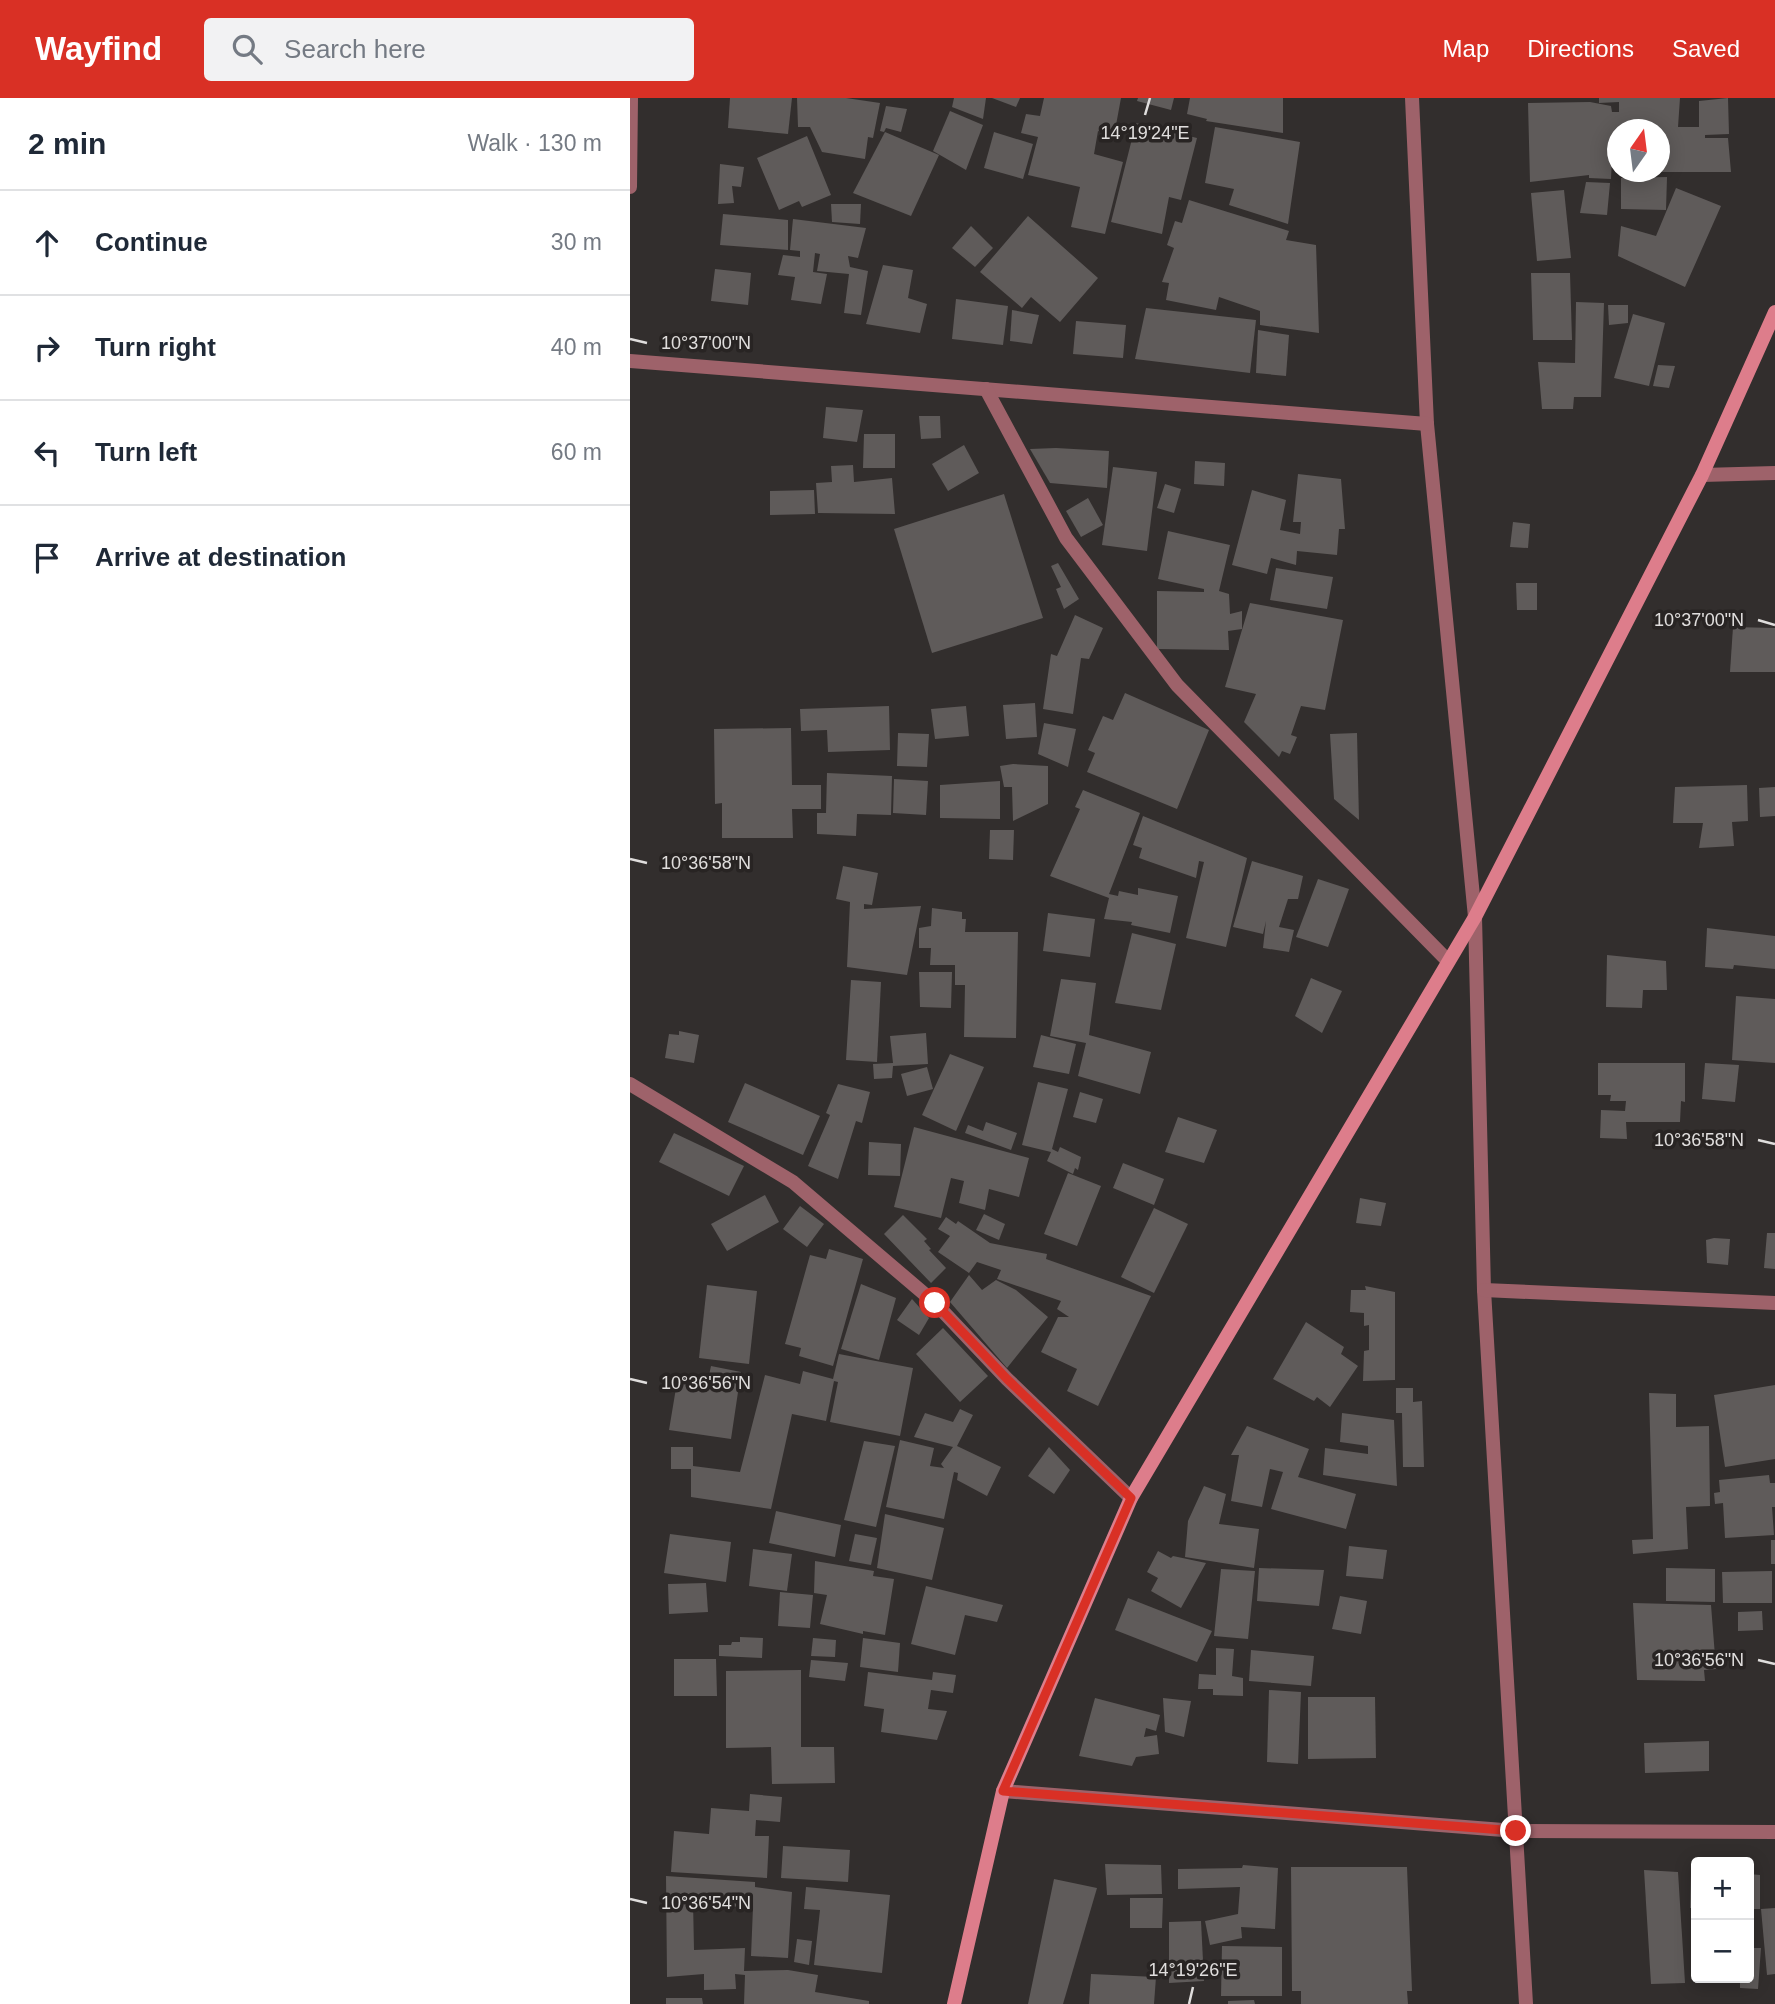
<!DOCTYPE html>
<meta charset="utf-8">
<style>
body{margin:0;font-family:Arial,sans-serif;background:#f2f2f3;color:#1f2937}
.controls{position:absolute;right:21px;bottom:21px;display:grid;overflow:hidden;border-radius:7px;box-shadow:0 4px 18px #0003}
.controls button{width:63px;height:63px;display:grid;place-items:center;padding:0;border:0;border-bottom:2px solid #e0e1e3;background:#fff;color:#1f2937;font:35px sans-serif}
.compass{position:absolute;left:977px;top:21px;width:63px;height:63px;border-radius:50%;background:#fff;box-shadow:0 4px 18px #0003;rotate:14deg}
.stop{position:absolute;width:21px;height:21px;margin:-16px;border:5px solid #d93025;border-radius:50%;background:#fff}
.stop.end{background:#d93025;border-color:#fff;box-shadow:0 2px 7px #0008}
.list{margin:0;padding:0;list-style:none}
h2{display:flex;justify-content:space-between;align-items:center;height:91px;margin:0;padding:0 28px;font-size:30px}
h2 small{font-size:23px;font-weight:400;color:#747a83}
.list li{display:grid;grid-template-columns:46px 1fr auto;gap:21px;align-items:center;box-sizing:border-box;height:105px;padding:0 28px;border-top:2px solid #e0e1e3}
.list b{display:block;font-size:26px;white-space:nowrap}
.list em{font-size:23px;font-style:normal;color:#747a83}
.icon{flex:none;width:38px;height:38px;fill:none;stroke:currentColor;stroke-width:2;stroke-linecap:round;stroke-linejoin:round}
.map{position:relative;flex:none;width:1145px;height:1906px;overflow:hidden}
header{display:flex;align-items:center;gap:42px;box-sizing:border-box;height:98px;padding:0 35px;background:#d93025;color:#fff}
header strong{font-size:33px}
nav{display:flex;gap:38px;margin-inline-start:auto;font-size:24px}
.search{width:490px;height:63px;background:#f2f2f3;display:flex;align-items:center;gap:18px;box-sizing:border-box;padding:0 24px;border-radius:7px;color:#747a83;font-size:26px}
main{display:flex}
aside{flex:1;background:#fff}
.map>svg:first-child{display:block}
</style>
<header>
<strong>Wayfind</strong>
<div class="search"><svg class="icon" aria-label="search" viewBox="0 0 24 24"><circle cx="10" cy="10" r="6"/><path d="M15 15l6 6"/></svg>Search here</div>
<nav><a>Map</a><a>Directions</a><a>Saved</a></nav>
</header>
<main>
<aside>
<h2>2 min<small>Walk · 130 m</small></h2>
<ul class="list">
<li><svg class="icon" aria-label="ahead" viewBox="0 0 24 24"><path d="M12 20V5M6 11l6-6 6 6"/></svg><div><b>Continue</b></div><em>30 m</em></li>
<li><svg class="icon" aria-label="right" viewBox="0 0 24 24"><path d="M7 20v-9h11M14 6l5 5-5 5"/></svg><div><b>Turn right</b></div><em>40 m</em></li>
<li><svg class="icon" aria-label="left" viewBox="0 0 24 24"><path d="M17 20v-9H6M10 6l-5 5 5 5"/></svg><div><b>Turn left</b></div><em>60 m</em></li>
<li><svg class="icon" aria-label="arrive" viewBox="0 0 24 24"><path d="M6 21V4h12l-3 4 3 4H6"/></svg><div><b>Arrive at destination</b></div></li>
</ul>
</aside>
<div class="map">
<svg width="1145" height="1906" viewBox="0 0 1145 1906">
<rect width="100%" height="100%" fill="#322e2d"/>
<g fill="#5f5b5a">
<path d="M100 0H162L158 36 98 30Z"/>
<path d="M167 0H216L250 5 243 40 238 39 235 61 192 54 180 29H168Z"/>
<path d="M324 0H356L353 21 322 9Z"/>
<path d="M362 0H390L386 9Z"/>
<path d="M414 0H491L484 38 468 33 464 56 493 64 475 136 441 129 450 89 398 77 408 39 391 35 396 16 410 18Z"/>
<path d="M508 0H544L541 12 507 3Z"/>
<path d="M560 0H653V35L576 23 577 21 557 16Z"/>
<path d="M969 0H1050L1048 29H1069V3L1098 0 1099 36 1075 37V40H1098L1101 74H1030V32H988V37L983 38 981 81 959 80V77L900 84 898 5 960 4 981 8 982 14H989V4L969 5Z"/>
<path d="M256 8 277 11 271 34 256 30 254 34 250 33Z"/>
<path d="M320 13 353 27 336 72 303 53Z"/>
<path d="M506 25 567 40 551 102 539 99 532 136 481 124Z"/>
<path d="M585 29 670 44 658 126 599 107 604 91 575 85Z"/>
<path d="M255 34 309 57 281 118 223 95Z"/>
<path d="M364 34 403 46 393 81 354 70Z"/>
<path d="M177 38 201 97 172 109 169 103 149 112 127 60Z"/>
<path d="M90 66 114 69 111 89 102 88 104 105 88 106Z"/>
<path d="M1037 79 1036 112 991 111V80Z"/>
<path d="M956 84 980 85 977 117 950 115Z"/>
<path d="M1046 90 1091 108 1055 189 988 158 991 128 1026 138Z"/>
<path d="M934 92 941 160 907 163 901 95Z"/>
<path d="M559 102 659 133 656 142 686 147 689 235 630 227V213L589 199 586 212 536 202 539 185 532 184 544 150 537 147 545 123 552 125Z"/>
<path d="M201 106H231L230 126 202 124Z"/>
<path d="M93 116 158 122V152L90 147Z"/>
<path d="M398 118 468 180 430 224 401 199 392 210 350 174Z"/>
<path d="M163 121 236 130 228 160 218 158 220 169 238 173 231 217 214 215 219 176 187 173 190 156 185 155 183 174 197 176 191 206 161 202 165 179 148 177 153 157 170 159V153L160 152Z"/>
<path d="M341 128 363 150 345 169 322 150Z"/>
<path d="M253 167 283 172 278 200 297 206 290 235 236 226Z"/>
<path d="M85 171 121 175 118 207 81 203Z"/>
<path d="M901 175H940L942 242H903Z"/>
<path d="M326 201 378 208 373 247 322 241Z"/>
<path d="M946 204 974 205 971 299H944L943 311H912L908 264 945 265Z"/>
<path d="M978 207H998V225L979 227Z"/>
<path d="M516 210 626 222 620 275 505 261Z"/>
<path d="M382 212 409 217 402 246 380 243Z"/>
<path d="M1003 216 1035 225 1019 288 984 280Z"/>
<path d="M446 223 496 227 493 260 443 256Z"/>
<path d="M628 232 659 237 656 278 626 275Z"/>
<path d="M1028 267 1045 268 1039 290 1023 288Z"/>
<path d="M196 309 233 312 227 344 193 340Z"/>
<path d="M289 318H310L311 340 291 341Z"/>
<path d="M234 336H265V370H233Z"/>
<path d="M334 347 349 375 318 393 302 366Z"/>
<path d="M426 350 479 353 477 390 420 385 400 351Z"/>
<path d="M565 363 595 365 594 388 564 386Z"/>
<path d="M223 367 224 384 262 380 265 416 188 415 186 385 202 384 201 368Z"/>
<path d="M483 369 527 374 517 453 472 447Z"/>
<path d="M668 376 711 381 715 431H709L707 457 667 453 666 467 641 460 637 476 602 467 622 392 656 402 650 432 670 436 671 424H663Z"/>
<path d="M535 386 551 391 544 415 527 410Z"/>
<path d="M184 392 185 416 140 417V393Z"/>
<path d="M374 396 413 520 302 555 264 431Z"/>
<path d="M458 400 473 427 451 439 436 413Z"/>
<path d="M883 424 900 426 898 450 880 449Z"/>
<path d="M538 433 600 447 589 493 599 496 600 516 612 513V531L598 533 599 552 527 551V493L574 494V491L528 481Z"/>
<path d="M428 465 449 501 434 511 426 491 431 489 421 468Z"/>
<path d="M646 470 703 479 697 511 640 502Z"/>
<path d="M886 485H907V512H887Z"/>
<path d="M620 505 713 522 695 612 671 608 661 637 667 639 660 656 652 653 649 659 614 624 626 596 595 589Z"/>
<path d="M445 517 473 530 459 561 451 560 443 616 413 611 421 556 427 558Z"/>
<path d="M1103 529 1145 530V574H1100Z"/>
<path d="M495 595 579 632 547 711 457 674 465 655 458 652 473 618 483 622Z"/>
<path d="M405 605 407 639 376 641 373 607Z"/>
<path d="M259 608 260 652 198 654 197 632 171 633 170 611Z"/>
<path d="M336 608 339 638 305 641 301 611Z"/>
<path d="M414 625 446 631 438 669 408 656Z"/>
<path d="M161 630 162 687H191V711H162L163 740H92V705L85 706 84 631Z"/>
<path d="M268 635 299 636 297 669 267 668Z"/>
<path d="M727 635 729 722 704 701 700 636Z"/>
<path d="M383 666 418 668V706L383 723 382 689H374L370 668Z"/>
<path d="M197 675 262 678 261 717 227 716 226 738 187 736V715H196Z"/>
<path d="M264 681 298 683 296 717 263 715Z"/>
<path d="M370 683V721L310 720V687Z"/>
<path d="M1117 687 1118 723 1102 724 1104 748 1069 750 1073 725H1043L1045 689Z"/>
<path d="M1145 689V718L1130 719 1129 690Z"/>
<path d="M453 692 510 715 479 796 488 798 489 793 508 797V790L548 798 540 835 501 827 502 824 474 821 479 800 420 778 450 711 445 709Z"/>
<path d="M513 718 617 760 596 849 556 840 574 764 569 763 566 780 509 760 512 750 503 747Z"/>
<path d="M360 732H384L383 762 359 761Z"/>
<path d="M622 763 673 778 668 801H658L649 829 664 832 659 854 633 850 636 823 633 836 603 829Z"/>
<path d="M213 768 248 775 242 807 234 806V811L291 808 277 877 217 869 220 804 206 801Z"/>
<path d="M688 781 719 791 698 849 666 839Z"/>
<path d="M302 810 332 814V821H336L335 834H388L386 940 334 939 335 887H325V867H300L301 850H289V830L301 828Z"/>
<path d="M418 815 465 821 460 859 413 853Z"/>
<path d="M1077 830 1145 838V871L1104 867 1103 871 1075 869Z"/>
<path d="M502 835 546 846 531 912 485 905Z"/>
<path d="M977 857 1036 863 1037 892H1013L1012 910 976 909Z"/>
<path d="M289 874H322L321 910 290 909Z"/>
<path d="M681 880 712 893 692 935 665 918Z"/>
<path d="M431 881 466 885 459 937 521 954 510 996 448 978 456 945 420 938Z"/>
<path d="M221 882 251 884 247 964 216 962Z"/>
<path d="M1106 898 1145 901V965L1102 962Z"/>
<path d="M49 933 69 937 64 965 35 960 39 936 49 937Z"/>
<path d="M296 935 298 966 263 968 262 980 244 981 243 966 263 965 260 938Z"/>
<path d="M411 937 446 946 439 976 403 969Z"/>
<path d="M320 956 354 969 326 1033 292 1017Z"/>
<path d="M968 965H1055V1004L1051 1003 1050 1024H996L997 1041 970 1040 971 1012 995 1013 996 1003H980L981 997H968Z"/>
<path d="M1075 965 1109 967 1105 1004 1072 1001Z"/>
<path d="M297 969 303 991 277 998 271 976Z"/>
<path d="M408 984 438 991 422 1051 428 1054 430 1049 451 1059 448 1072 445 1070 443 1076 417 1063 421 1054 392 1047Z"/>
<path d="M115 985 190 1018 173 1057 98 1024Z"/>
<path d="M208 986 240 994 232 1025 226 1023 208 1081 178 1068 200 1017 196 1015Z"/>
<path d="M450 994 473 1001 466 1025 443 1019Z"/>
<path d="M548 1019 587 1032 574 1065 535 1054Z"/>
<path d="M356 1024 387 1035 381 1052 335 1035 338 1027 353 1033Z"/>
<path d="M284 1029 399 1060 389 1099 359 1091 355 1112 329 1105 334 1083 321 1080 311 1120 264 1109Z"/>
<path d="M44 1035 114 1068 99 1098 29 1064Z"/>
<path d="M239 1044 271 1046 270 1078 238 1077Z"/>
<path d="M493 1065 534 1081 524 1107 483 1090Z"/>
<path d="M438 1075 471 1088 447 1148 414 1136Z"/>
<path d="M135 1097 149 1124 97 1153 81 1126Z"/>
<path d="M730 1100 756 1105 751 1128 726 1125Z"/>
<path d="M170 1108 194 1126 177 1149 153 1131Z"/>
<path d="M524 1110 558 1126 524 1195 491 1179Z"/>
<path d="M354 1116 375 1126 369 1142 346 1132Z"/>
<path d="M273 1117 297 1141 294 1143 301 1151 299 1152 316 1170 301 1185 254 1136Z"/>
<path d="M316 1119 326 1126 328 1123 360 1145 417 1156 416 1161 521 1198 468 1308 437 1293 447 1271 411 1254 428 1219H439L427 1211 431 1203 367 1181 371 1172 347 1164 339 1175 308 1154 320 1138 308 1131Z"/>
<path d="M1137 1135H1145V1171L1134 1170Z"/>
<path d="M1084 1140 1100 1141 1098 1167 1077 1165 1076 1142Z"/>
<path d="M199 1151 233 1161 203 1268 169 1258 171 1250 155 1246 180 1157 196 1161Z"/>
<path d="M339 1177 352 1192 366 1182 386 1192 418 1219 377 1270 320 1204Z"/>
<path d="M231 1186 266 1200 249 1262 211 1251Z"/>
<path d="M77 1187 127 1193 119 1266 69 1260Z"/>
<path d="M735 1188 765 1194V1282L733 1283 734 1253 739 1252V1227L734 1228V1215L720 1214 721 1192H736Z"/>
<path d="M282 1201 299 1220 289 1237 267 1222Z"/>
<path d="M676 1224 714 1249 711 1256 728 1268 700 1309 687 1299 684 1303 643 1281Z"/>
<path d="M313 1230 358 1278 330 1304 286 1256Z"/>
<path d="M209 1256 283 1270 270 1338 200 1324 208 1284 204 1283 196 1323 162 1316 141 1411 61 1399V1371H41V1349H63V1368L110 1374 135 1277 170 1286 173 1273 203 1281Z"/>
<path d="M81 1268 111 1274 101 1341 39 1332 48 1278 78 1282Z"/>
<path d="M1145 1287V1361L1095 1369 1084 1297Z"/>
<path d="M766 1290H783V1304L792 1303 794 1369H773L772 1315H766Z"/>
<path d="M1019 1295 1046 1296V1329L1079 1328 1080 1408 1056 1409 1058 1451 1003 1456 1002 1442 1023 1441Z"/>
<path d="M330 1311 343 1317 327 1348 371 1369 357 1398 327 1382 328 1375 324 1374 314 1421 256 1409 270 1342 304 1350 300 1368 314 1370 311 1366 323 1349 284 1339 295 1315 323 1324Z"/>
<path d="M712 1315 764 1322 767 1388 693 1377 695 1350 738 1356V1348L710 1344Z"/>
<path d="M617 1328 679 1351 668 1379 726 1396 716 1431 641 1411 653 1374 640 1371 632 1409 601 1403 609 1357H601Z"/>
<path d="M234 1343 265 1348 246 1429 214 1422Z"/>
<path d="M419 1349 440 1372 424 1396 398 1378Z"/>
<path d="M1139 1377 1140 1385H1145V1409H1142L1144 1437 1095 1440 1093 1405 1085 1406 1084 1395 1090 1394 1089 1382Z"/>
<path d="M574 1388 596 1396 589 1426 629 1431 624 1470 555 1459 558 1423Z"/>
<path d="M146 1413 211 1427 205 1459 139 1445Z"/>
<path d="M255 1416 314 1430 302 1482 247 1470Z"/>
<path d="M40 1436 101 1444 96 1484 34 1475Z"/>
<path d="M225 1436 247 1440 241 1467 219 1463Z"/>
<rect x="1141" y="1442" width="4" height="24"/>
<path d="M719 1448 757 1452 753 1481 716 1478Z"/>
<path d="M123 1451 162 1456 157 1493 119 1488Z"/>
<path d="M528 1453 541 1460 543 1458 576 1465 551 1510 521 1493 528 1480 517 1474Z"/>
<path d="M185 1463 244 1473 243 1478 264 1481 255 1537 233 1533V1536L190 1526 197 1497 184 1495Z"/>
<path d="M629 1470 694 1472 689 1508 627 1503Z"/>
<path d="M1036 1470 1085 1471V1504L1036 1503Z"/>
<path d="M591 1471 625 1473 618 1541 584 1538Z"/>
<path d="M1142 1473V1505H1093L1092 1474Z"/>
<path d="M76 1485 78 1514 39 1516 38 1486Z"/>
<path d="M296 1488 373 1507 367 1524 335 1517 325 1557 281 1546Z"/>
<path d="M150 1494 183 1497 180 1530 148 1528Z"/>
<path d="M710 1498 737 1503 731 1536 702 1531Z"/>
<path d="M498 1500 582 1533 567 1564 485 1532Z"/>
<path d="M1003 1505 1081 1507 1086 1571 1074 1572 1075 1583 1007 1582Z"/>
<path d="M1132 1513 1133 1532 1108 1533V1514Z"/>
<path d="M110 1539 133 1540 132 1560 89 1558V1547H101L102 1544H110Z"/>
<path d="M183 1540 206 1542 205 1559 181 1558Z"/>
<path d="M233 1540 270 1545 268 1574 230 1569Z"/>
<path d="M586 1550 604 1551 602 1578 613 1580V1598L583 1597V1591H568L569 1576 586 1577Z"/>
<path d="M621 1552 684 1558 681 1588 619 1583Z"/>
<path d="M44 1561H86L87 1598H44Z"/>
<path d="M181 1562 218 1565 215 1583 179 1579Z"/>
<path d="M171 1572V1649H204L205 1685 142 1686 141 1649 96 1650V1573Z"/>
<path d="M238 1574 302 1582 303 1574 326 1577 323 1595 301 1592 298 1611 317 1613 307 1642 251 1634 254 1611 234 1608Z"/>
<path d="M639 1592 671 1594 668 1666 637 1664Z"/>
<path d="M678 1599H745L746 1660 678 1661Z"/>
<path d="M465 1600 530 1617 526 1633 516 1630 514 1639 527 1637 529 1656 506 1659 502 1668 449 1658Z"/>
<path d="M533 1600 561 1603 554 1639 535 1634Z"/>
<path d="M1079 1643V1673L1015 1675 1014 1645Z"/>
<path d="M120 1696 152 1699 150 1724 126 1722 125 1738H139L137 1780 41 1774 44 1733 79 1736 81 1710 119 1713Z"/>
<path d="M153 1748 220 1752 218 1784 151 1780Z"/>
<path d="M475 1766 531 1767 532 1796 477 1797Z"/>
<path d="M613 1767 648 1770 645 1831 611 1829 612 1840 580 1847 575 1823 608 1816 610 1789 548 1791V1771L612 1770Z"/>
<path d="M661 1769H777L782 1893H777L778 1906H671V1893H662Z"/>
<path d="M1014 1772 1048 1774 1055 1885 1021 1886Z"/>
<path d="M1061 1775H1066V1810H1060Z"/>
<path d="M1119 1776 1130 1777V1811H1119Z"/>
<path d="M36 1778 125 1784V1789L162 1794 158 1860 121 1858 123 1809 83 1808 63 1802 64 1852 115 1850 114 1873 158 1872 188 1877 185 1894 239 1903V1906H114L115 1877 105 1876 106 1891 74 1892V1876L37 1879Z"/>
<path d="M424 1781 467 1790 433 1906H398Z"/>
<path d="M176 1789 260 1797 252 1875 184 1867 190 1812 174 1811Z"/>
<path d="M500 1800H533L532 1830H500Z"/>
<path d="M1145 1810V1876L1137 1877 1131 1811Z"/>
<path d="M571 1823 574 1883 539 1885V1824Z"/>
<path d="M167 1841 182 1843 179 1867 164 1864Z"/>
<path d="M592 1848 652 1849V1898H591Z"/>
<path d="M1119 1850H1131L1128 1891 1110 1890V1880H1119Z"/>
<path d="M461 1876 526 1879 524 1906H459Z"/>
<path d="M36 1900H72L73 1906H36Z"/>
<path d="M624 1902 625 1906H598V1903Z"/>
</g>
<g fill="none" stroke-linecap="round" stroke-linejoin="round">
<g stroke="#9e626a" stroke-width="14">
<path d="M782 0 797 326 845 819 854 1192 896 1906"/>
<path d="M0 89 1 0"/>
<path d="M0 263 797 326"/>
<path d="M356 291 436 440 547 587 817 862"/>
<path d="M1072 377 1145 375"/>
<path d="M0 986 163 1084 305 1205 377 1281 501 1400"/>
<path d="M854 1192 1145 1205"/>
<path d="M373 1693 886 1733 1145 1734"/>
</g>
<path stroke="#dd7d8b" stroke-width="14" d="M324 1906 373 1693 501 1400 845 819 1072 377 1145 214"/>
</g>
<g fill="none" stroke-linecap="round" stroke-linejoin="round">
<path stroke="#d93025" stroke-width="9" d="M305 1205 377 1281 501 1400 373 1693 886 1733"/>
</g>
<path fill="none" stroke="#e0dedd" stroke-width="2.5" d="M515 17 520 0M0 241 17 245M1128 522 1145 527M0 761 17 765M1128 1042 1145 1046M0 1281 17 1285M1128 1562 1145 1566M0 1801 17 1805M559 1906 563 1889"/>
<g font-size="18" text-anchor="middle" fill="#e0dedd" stroke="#282423" stroke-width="7" stroke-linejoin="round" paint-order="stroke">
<text x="515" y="41">14°19'24"E</text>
<text x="76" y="251">10°37'00"N</text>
<text x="1069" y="528">10°37'00"N</text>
<text x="76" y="771">10°36'58"N</text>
<text x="1069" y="1048">10°36'58"N</text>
<text x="76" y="1291">10°36'56"N</text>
<text x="1069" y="1568">10°36'56"N</text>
<text x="76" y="1811">10°36'54"N</text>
<text x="563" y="1878">14°19'26"E</text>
</g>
</svg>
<div class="controls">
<button>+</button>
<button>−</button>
</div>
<svg class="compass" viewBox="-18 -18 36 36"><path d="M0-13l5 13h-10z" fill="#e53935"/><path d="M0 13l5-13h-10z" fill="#747a83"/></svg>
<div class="stop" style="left:305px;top:1205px"></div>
<div class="stop end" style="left:886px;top:1733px"></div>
</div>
</main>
